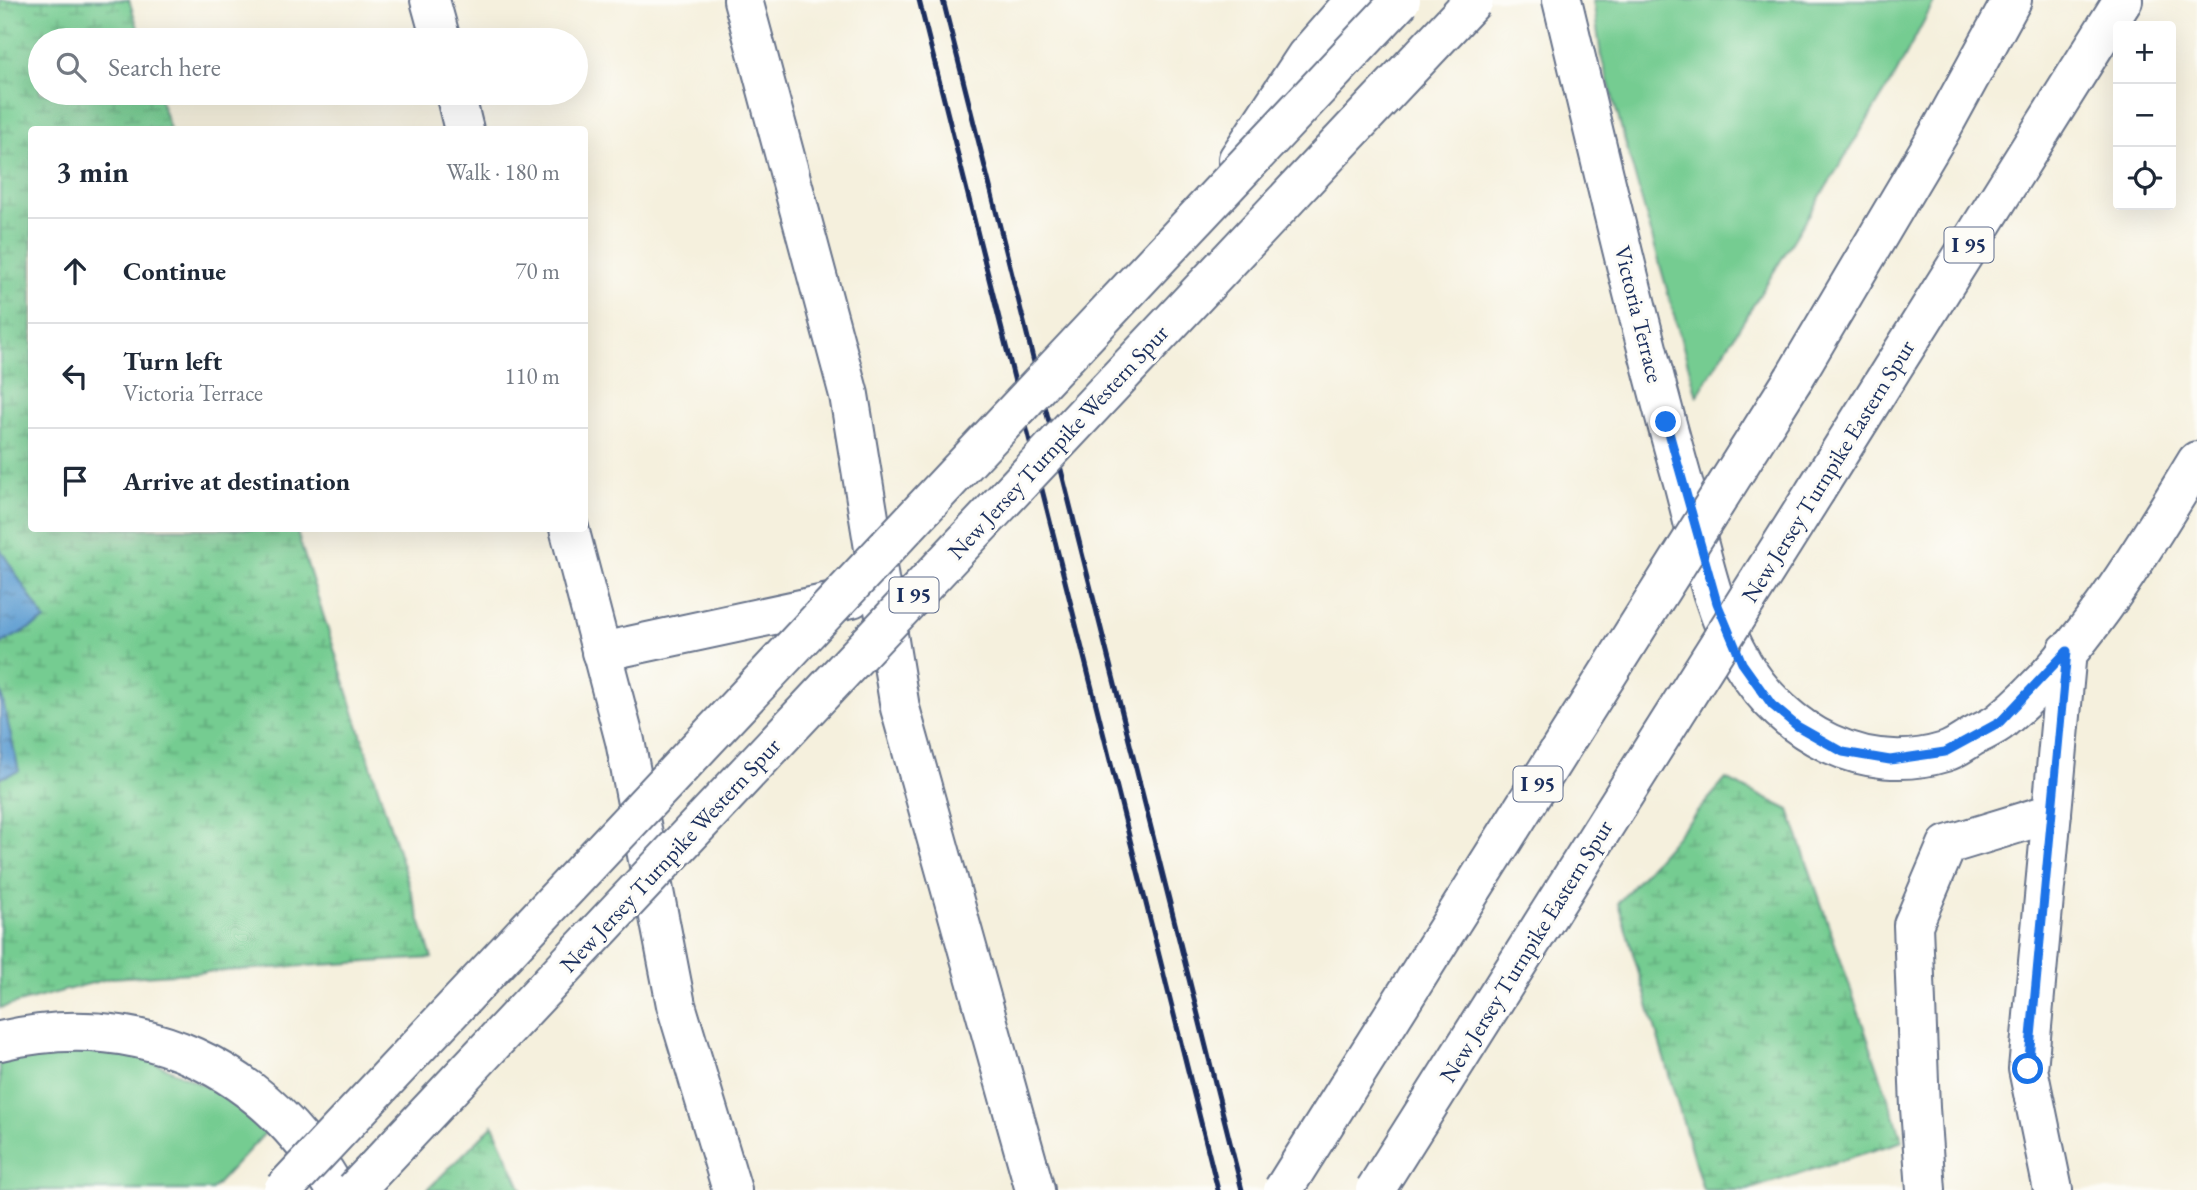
<!DOCTYPE html>
<meta charset="utf-8">
<style>
body{margin:0;font-family:"EB Garamond",serif;background:#f6f6f7;color:#1f2937}
.controls{position:absolute;right:21px;top:21px;display:grid;overflow:hidden;border-radius:7px;box-shadow:0 7px 28px #0002}
.controls button{width:63px;height:63px;display:grid;place-items:center;padding:0;border:0;border-bottom:2px solid #e0e1e3;background:#fff;color:#1f2937;font:35px sans-serif}
.stop{position:absolute;width:21px;height:21px;margin:-16px;border:5px solid #1a73e8;border-radius:50%;background:#fff}
.stop.end{background:#1a73e8;border-color:#fff;box-shadow:0 2px 7px #0008}
.list{margin:0;padding:0;list-style:none}
h2{display:flex;justify-content:space-between;align-items:center;height:91px;margin:0;padding:0 28px;font-size:30px}
h2 small{font-size:23px;font-weight:400;color:#747a83}
.list li{display:grid;grid-template-columns:46px 1fr auto;gap:21px;align-items:center;box-sizing:border-box;height:105px;padding:0 28px;border-top:2px solid #e0e1e3}
.list b{display:block;font-size:26px;white-space:nowrap}
.list p{margin:0;font-size:23px;white-space:nowrap;color:#747a83}
.list em{font-size:23px;font-style:normal;color:#747a83}
.icon{flex:none;width:38px;height:38px;fill:none;stroke:currentColor;stroke-width:2;stroke-linecap:round;stroke-linejoin:round}
.map{position:relative;flex:none;width:2197px;height:1190px;overflow:hidden}
.search{position:absolute;background:#fff;box-shadow:0 7px 28px #0002;left:28px;top:28px;width:560px;height:77px;display:flex;align-items:center;gap:18px;box-sizing:border-box;padding:0 24px;border-radius:38px;color:#747a83;font-size:26px}
.panel{position:absolute;background:#fff;box-shadow:0 7px 28px #0002;left:28px;top:126px;width:560px;height:406px;border-radius:7px}
.map>svg:first-child{display:block}
</style>
<div class="map">
<svg width="2197" height="1190" viewBox="0 0 2197 1190">
<defs>
<pattern id="wetland-marsh" width="20" height="14" patternUnits="userSpaceOnUse" patternTransform="scale(1.75)"><rect width="20" height="14" fill="#75cc91"/><path d="M1 5h8M5 5V1M11 12h8M15 12V8" fill="none" stroke="#5fa67a"/></pattern>
<pattern id="water-ripples" width="26" height="14" patternUnits="userSpaceOnUse" patternTransform="scale(1.75)"><rect width="26" height="14" fill="#619fd2"/><path d="M2 4q2-2 4 0t4 0M15 11q2-2 4 0t4 0" fill="none" stroke="#4f82ae"/></pattern>
</defs>
<rect width="100%" height="100%" fill="#fdfcf7"/>
<filter id="ink" filterUnits="userSpaceOnUse"><feTurbulence type="fractalNoise" baseFrequency=".0143" numOctaves="2"/><feDisplacementMap in="SourceGraphic" scale="14" xChannelSelector="R" yChannelSelector="G"/><feConvolveMatrix kernelMatrix="1 2 1 2 8 2 1 2 1" color-interpolation-filters="sRGB"/></filter>
<filter id="wash" filterUnits="userSpaceOnUse"><feTurbulence type="fractalNoise" baseFrequency=".00686" numOctaves="4" result="noise"/><feDisplacementMap in="SourceGraphic" scale="28" xChannelSelector="R" yChannelSelector="G"/><feGaussianBlur stdDeviation="1.57" result="paint"/><feColorMatrix in="noise" values="0 0 0 0 0 0 0 0 0 0 0 0 0 0 0 0 0 1.4 0 .05"/><feComposite in="paint" operator="in"/></filter>
<g filter="url(#wash)">
<rect width="100%" height="100%" fill="#f5f0dd"/>
<g fill="#75cc91" stroke="#487e78" stroke-width="2">
<path d="M1593 0H1935L1896 74 1697 396 1601 56Z"/>
<path d="M63 1049 147 1059 231 1098 267 1131 212 1190H0V1063Z"/>
</g>
<g fill="url(#wetland-marsh)" stroke="#487e78" stroke-width="2">
<path d="M0 0H129L142 40H40V93H158L170 129 32 130V528L296 529 432 958 111 978 0 1008V778L19 771 0 689V644L45 620 0 549Z"/>
<path d="M1726 779 1789 810 1903 1141 1747 1190H1703L1618 903Z"/>
<path d="M493 1125 522 1190H427Z"/>
</g>
<g fill="url(#water-ripples)" stroke="#3e6798" stroke-width="2">
<path d="M0 549 45 620 0 644Z"/>
<path d="M0 689 19 771 0 778Z"/>
</g>
</g>
<g filter="url(#ink)">
<g fill="none" stroke-linecap="round" stroke-linejoin="round">
<g stroke="#67738a" stroke-width="42">
<g id="minor">
<path d="M430 0 441 40"/>
<path d="M743 0 849 395 900 708 1035 1190"/>
<path d="M1562 0C1601 161 1638 323 1683 482 1699 542 1711 610 1743 664 1784 733 1864 777 1945 752 1955 749 1965 741 1974 736 1983 731 1994 727 2002 720 2084 651 2142 551 2197 461"/>
<path d="M455 93 464 130"/>
<path d="M569 528 625 741 676 1005 732 1190"/>
<path d="M601 652 852 598"/>
<path d="M1926 1190 1920 1108 1913 925 1947 845 2052 813"/>
<path d="M2053 1190 2028 1069 2067 651"/>
</g>
</g>
<g stroke="#67738a" stroke-width="42">
<g id="highway">
<path d="M1238 159 1306 56 1355 0"/>
<path d="M1794 378 1942 128 2012 0"/>
<path d="M1816 490 2123 0"/>
<path d="M0 1041C141 1008 264 1067 336 1190"/>
</g>
</g>
<use href="#minor" stroke="#fff" stroke-width="38"/>
<use href="#highway" stroke="#fff" stroke-width="38"/>
<g stroke="#1b2f5e" stroke-width="5">
<path d="M919 0 1218 1190"/>
<path d="M943 0 1242 1190"/>
</g>
<g stroke="#67738a" stroke-width="42" stroke-linecap="butt">
<g id="highway-bridge">
<path d="M283 1190 1401 0"/>
<path d="M355 1190 1474 0"/>
<path d="M1283 1190 1794 378"/>
<path d="M1375 1190 1816 490"/>
</g>
</g>
<use href="#highway-bridge" stroke="#fff" stroke-width="38"/>
</g>
</g>
<g fill="none" stroke-linecap="round" stroke-linejoin="round" filter="url(#ink)">
<path stroke="#1a73e8" stroke-width="9" d="M1666 422 1717 603 1742 663 1772 705 1797 726 1843 752 1890 760 1945 752 2000 722 2067 651 2028 1069"/>
</g>
<g text-anchor="middle" stroke-width="6" stroke-linejoin="round" paint-order="stroke">
<g fill="#fdfcf7" stroke="#5f6c8c" stroke-width="2">
<rect x="1944.5" y="227.5" width="49" height="35" rx="5"/>
<rect x="889.5" y="577.5" width="49" height="35" rx="5"/>
<rect x="1513.5" y="766.5" width="49" height="35" rx="5"/>
</g>
<g font-size="21" font-weight="bold" fill="#1b2f5e">
<text x="1969" y="252">I 95</text>
<text x="914" y="602">I 95</text>
<text x="1538" y="791">I 95</text>
</g>
<g font-size="23" fill="#1b2f5e" stroke="#fdfcf7">
<text transform="translate(1639 314) rotate(76)" y="8">Victoria Terrace</text>
<text transform="translate(1058 442) rotate(-47)" y="8">New Jersey Turnpike Western Spur</text>
<text transform="translate(1828 471) rotate(-58)" y="8">New Jersey Turnpike Eastern Spur</text>
<text transform="translate(670 855) rotate(-47)" y="8">New Jersey Turnpike Western Spur</text>
<text transform="translate(1526 951) rotate(-58)" y="8">New Jersey Turnpike Eastern Spur</text>
</g>
</g>
</svg>
<div class="controls">
<button>+</button>
<button>−</button>
<button><svg class="icon" aria-label="locate" viewBox="0 0 24 24"><circle cx="12" cy="12" r="6"/><path d="M12 2v4M12 18v4M2 12h4M18 12h4"/></svg></button>
</div>
<div class="stop" style="left:2028px;top:1069px"></div>
<div class="stop end" style="left:1666px;top:422px"></div>
<div class="search"><svg class="icon" aria-label="search" viewBox="0 0 24 24"><circle cx="10" cy="10" r="6"/><path d="M15 15l6 6"/></svg>Search here</div>
<section class="panel">
<h2>3 min<small>Walk · 180 m</small></h2>
<ul class="list">
<li><svg class="icon" aria-label="ahead" viewBox="0 0 24 24"><path d="M12 20V5M6 11l6-6 6 6"/></svg><div><b>Continue</b></div><em>70 m</em></li>
<li><svg class="icon" aria-label="left" viewBox="0 0 24 24"><path d="M17 20v-9H6M10 6l-5 5 5 5"/></svg><div><b>Turn left</b><p>Victoria Terrace</p></div><em>110 m</em></li>
<li><svg class="icon" aria-label="arrive" viewBox="0 0 24 24"><path d="M6 21V4h12l-3 4 3 4H6"/></svg><div><b>Arrive at destination</b></div></li>
</ul>
</section>
</div>
